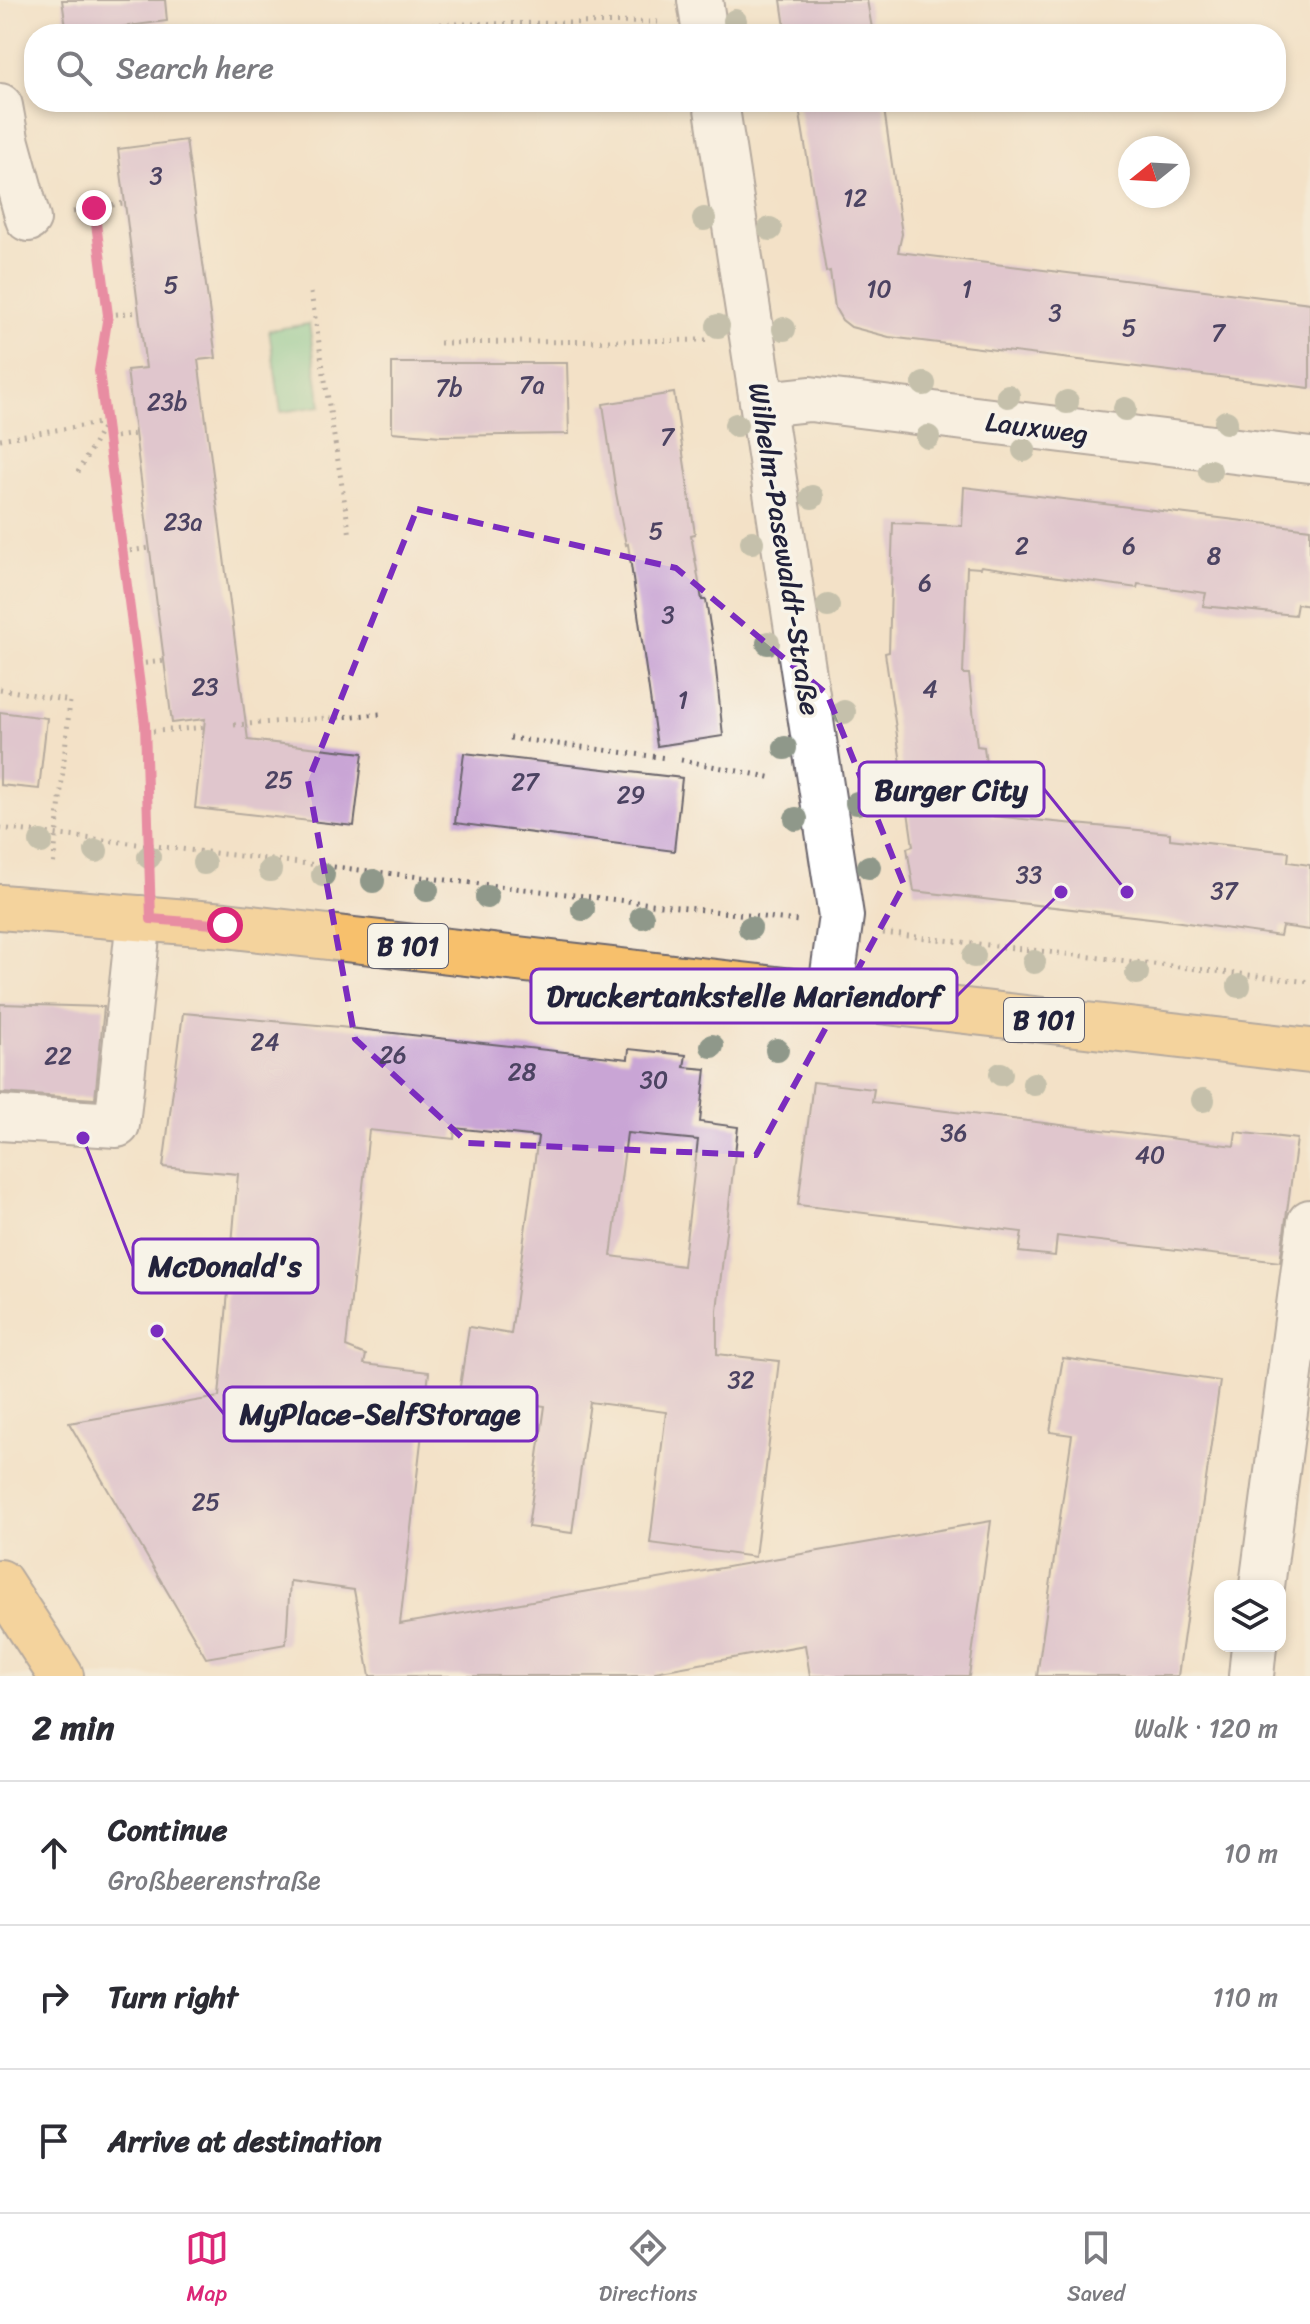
<!DOCTYPE html>
<meta charset="utf-8">
<style>
body{margin:0;font-family:Sriracha,sans-serif;background:#f7f7f7;color:#2b2b33}
.controls{position:absolute;right:24px;bottom:24px;display:grid;overflow:hidden;border-radius:16px;box-shadow:0 4px 12px #0003}
.controls button{width:72px;height:72px;display:grid;place-items:center;padding:0;border:0;border-bottom:2px solid #e1e1e2;background:#fff;color:#2b2b33;font:40px sans-serif}
.compass{position:absolute;left:1118px;top:136px;width:72px;height:72px;border-radius:50%;background:#fff;box-shadow:0 4px 12px #0003;rotate:252deg}
.stop{position:absolute;width:24px;height:24px;margin:-18px;border:6px solid #db2777;border-radius:50%;background:#fff}
.stop.end{background:#db2777;border-color:#fff;box-shadow:0 2px 8px #0008}
.list{margin:0;padding:0;list-style:none}
h2{display:flex;justify-content:space-between;align-items:center;height:104px;margin:0;padding:0 32px;font-size:34px}
h2 small{font-size:26px;font-weight:400;color:#7c7c81}
.list li{display:grid;grid-template-columns:52px 1fr auto;gap:24px;align-items:center;box-sizing:border-box;height:144px;padding:0 32px;border-top:2px solid #e1e1e2}
.list b{display:block;font-size:30px;white-space:nowrap}
.list p{margin:0;font-size:26px;white-space:nowrap;color:#7c7c81}
.list em{font-size:26px;font-style:normal;color:#7c7c81}
.icon{flex:none;width:44px;height:44px;fill:none;stroke:currentColor;stroke-width:2;stroke-linecap:round;stroke-linejoin:round}
.map{position:relative;flex:none;width:1310px;height:1676px;overflow:hidden}
.search{position:absolute;background:#fff;box-shadow:0 4px 12px #0003;left:24px;right:24px;top:24px;height:88px;display:flex;align-items:center;gap:20px;box-sizing:border-box;padding:0 28px;border-radius:32px;color:#7c7c81;font-size:30px}
.sheet{height:536px;background:#fff}
nav{display:flex;justify-content:space-around;align-items:center;box-sizing:border-box;height:112px;border-top:2px solid #e1e1e2;background:#fff;font-size:22px;color:#7c7c81}
nav a{display:grid;justify-items:center;gap:4px}
nav .on{color:#db2777}
.map>svg:first-child{display:block}
</style>
<div class="map">
<svg width="1310" height="1676" viewBox="0 0 1310 1676">
<rect width="100%" height="100%" fill="#f7f3e8"/>
<filter id="ink" filterUnits="userSpaceOnUse"><feTurbulence type="fractalNoise" baseFrequency=".0125" numOctaves="2"/><feDisplacementMap in="SourceGraphic" scale="16" xChannelSelector="R" yChannelSelector="G"/><feConvolveMatrix kernelMatrix="1 2 1 2 8 2 1 2 1" color-interpolation-filters="sRGB"/></filter>
<filter id="wash" filterUnits="userSpaceOnUse"><feTurbulence type="fractalNoise" baseFrequency=".006" numOctaves="4" result="noise"/><feDisplacementMap in="SourceGraphic" scale="32" xChannelSelector="R" yChannelSelector="G"/><feGaussianBlur stdDeviation="1.8" result="paint"/><feColorMatrix in="noise" values="0 0 0 0 0 0 0 0 0 0 0 0 0 0 0 0 0 1.4 0 .05"/><feComposite in="paint" operator="in"/></filter>
<g filter="url(#wash)">
<rect width="100%" height="100%" fill="#f3e1c7"/>
<path fill="#6ec88f" stroke="#487565" stroke-width="2" d="M309 324 321 406 281 412 269 330Z"/>
<g id="blocks">
<g fill="#c9a5d5" fill-rule="evenodd">
<path d="M62 0H165L167 21 67 34Z"/>
<path d="M781 0H867L873 34H786Z"/>
<path d="M798 102H883L902 234 898 252 1310 303V388L889 337 851 327 842 320 835 308 830 271 826 272Z"/>
<path d="M186 140 216 358 198 360 248 740 363 753 354 826 195 808 205 719 172 723 127 370 146 368 118 149Z"/>
<path d="M392 363H567L569 434 441 436 392 432Z"/>
<path d="M674 393 695 534 691 535 702 600H706L714 651 723 736 657 746 628 544 626 545 616 493 603 404Z"/>
<path d="M964 487 1310 529V606L1297 604 1295 615 1203 606 1206 593 1138 584 1137 588 981 566 980 568 967 567 963 674H969L977 746 984 747 992 816 1170 833V839L1289 852 1288 862 1310 865V930L1282 926 1280 936 1159 919 914 891 907 848 913 846 885 653 889 652 893 523 962 526Z"/>
<path d="M0 712 47 718 39 789 0 785Z"/>
<path d="M464 753 682 778 674 851 455 823Z"/>
<path d="M0 1004 104 1007 95 1099 0 1093Z"/>
<path d="M183 1013 340 1027 628 1059 629 1049 686 1055 684 1067 706 1069 700 1122 738 1127 717 1310V1354L779 1361 755 1557 650 1543 666 1412 590 1402 572 1533 528 1527 545 1406 459 1393 469 1327 511 1334 538 1137 455 1128 454 1139 369 1130 346 1347 366 1355 364 1364 429 1372 400 1624 991 1521 969 1676H810L805 1645 655 1672 656 1676H370L354 1590 290 1581 286 1644 206 1658 69 1423 219 1397 238 1174 163 1167ZM627 1133 698 1140 683 1266 611 1256Z"/>
<path d="M813 1082 874 1089 872 1102 1234 1146 1236 1132 1297 1139 1280 1262 1057 1236 1055 1256 1019 1252 1022 1232 798 1205Z"/>
<path d="M1063 1358 1220 1381 1178 1676H1037L1072 1435 1050 1432Z"/>
</g>
</g>
</g>
<g filter="url(#ink)">
<use href="#blocks" fill-opacity="0" stroke="#6b656c" stroke-width="2"/>
<g fill="none" stroke-linecap="round" stroke-linejoin="round">
<g stroke="#6b656c" stroke-width="48">
<g id="minor">
<path d="M700 0 705 34"/>
<path d="M716 102 841 916 830 995"/>
<path d="M0 106 6 139 28 219"/>
<path d="M764 404 810 399 1310 460"/>
<path d="M0 1118 117 1125 139 918"/>
<path d="M1262 1586 1310 1222"/>
<path d="M1251 1676 1254 1646"/>
</g>
</g>
<g stroke="#6b656c" stroke-width="48">
<g id="major">
<path d="M0 907 225 925 1310 1051"/>
<path d="M0 1582 61 1676"/>
</g>
</g>
<g stroke="#6b656c" stroke-width="5" stroke-dasharray="2 6" stroke-linecap="butt">
<path d="M368 25 659 22"/>
<path d="M94 208 108 315 99 371 145 724 149 874"/>
<path d="M73 212 124 203"/>
<path d="M311 293 350 536"/>
<path d="M108 315 139 312"/>
<path d="M440 343 707 340"/>
<path d="M108 438 135 434"/>
<path d="M0 439 106 422"/>
<path d="M78 472 105 424"/>
<path d="M122 552 150 548"/>
<path d="M137 664 165 661"/>
<path d="M0 689 70 701 53 868"/>
<path d="M234 725 380 714"/>
<path d="M145 732 208 727"/>
<path d="M510 738 667 758"/>
<path d="M681 760 774 778"/>
<path d="M0 828 798 921"/>
<path d="M883 933 1310 982"/>
</g>
<use href="#minor" stroke="#fff" stroke-width="44"/>
<use href="#major" stroke="#f7c06c" stroke-width="44"/>
</g>
<g fill="#8f988a">
<circle cx="735" cy="21" r="12"/>
<circle cx="704" cy="219" r="12"/>
<circle cx="770" cy="229" r="12"/>
<circle cx="718" cy="326" r="12"/>
<circle cx="784" cy="329" r="12"/>
<circle cx="924" cy="384" r="12"/>
<circle cx="1008" cy="396" r="12"/>
<circle cx="1067" cy="402" r="12"/>
<circle cx="1125" cy="409" r="12"/>
<circle cx="1226" cy="422" r="12"/>
<circle cx="736" cy="425" r="12"/>
<circle cx="928" cy="437" r="12"/>
<circle cx="1024" cy="450" r="12"/>
<circle cx="1210" cy="471" r="12"/>
<circle cx="812" cy="497" r="12"/>
<circle cx="752" cy="542" r="12"/>
<circle cx="828" cy="606" r="12"/>
<circle cx="768" cy="643" r="12"/>
<circle cx="844" cy="712" r="12"/>
<circle cx="785" cy="748" r="12"/>
<circle cx="857" cy="803" r="12"/>
<circle cx="796" cy="819" r="12"/>
<circle cx="41" cy="842" r="12"/>
<circle cx="96" cy="851" r="12"/>
<circle cx="149" cy="857" r="12"/>
<circle cx="204" cy="863" r="12"/>
<circle cx="869" cy="867" r="12"/>
<circle cx="270" cy="870" r="12"/>
<circle cx="323" cy="875" r="12"/>
<circle cx="373" cy="881" r="12"/>
<circle cx="427" cy="890" r="12"/>
<circle cx="487" cy="897" r="12"/>
<circle cx="583" cy="909" r="12"/>
<circle cx="642" cy="917" r="12"/>
<circle cx="750" cy="928" r="12"/>
<circle cx="974" cy="956" r="12"/>
<circle cx="1034" cy="962" r="12"/>
<circle cx="1137" cy="973" r="12"/>
<circle cx="1239" cy="986" r="12"/>
<circle cx="712" cy="1046" r="12"/>
<circle cx="777" cy="1050" r="12"/>
<circle cx="1001" cy="1074" r="12"/>
<circle cx="1034" cy="1084" r="12"/>
<circle cx="1203" cy="1100" r="12"/>
</g>
</g>
<g fill="none" stroke-linecap="round" stroke-linejoin="round" filter="url(#ink)">
<path stroke="#db2777" stroke-width="10" d="M94 208 108 315 99 371 145 724 151 919 225 925"/>
</g>
<path d="M0 0H1310V1676H0ZM417 509 676 568 827 694 904 885 756 1155 468 1143 355 1039 308 781Z" fill="#f3e1c7" fill-opacity=".55" fill-rule="evenodd"/>
<path fill="none" stroke="#7b2cbf" stroke-width="6" stroke-dasharray="16 10" stroke-linejoin="round" d="M417 509 676 568 827 694 904 885 756 1155 468 1143 355 1039 308 781Z"/>
<g text-anchor="middle" stroke-width="7" stroke-linejoin="round" paint-order="stroke">
<g font-size="24" fill="#4c4362">
<text x="156" y="184">3</text>
<text x="855" y="206">12</text>
<text x="171" y="293">5</text>
<text x="879" y="297">10</text>
<text x="967" y="297">1</text>
<text x="1055" y="321">3</text>
<text x="1129" y="336">5</text>
<text x="1218" y="341">7</text>
<text x="532" y="393">7a</text>
<text x="449" y="396">7b</text>
<text x="167" y="410">23b</text>
<text x="667" y="445">7</text>
<text x="183" y="530">23a</text>
<text x="656" y="539">5</text>
<text x="1022" y="554">2</text>
<text x="1129" y="554">6</text>
<text x="1214" y="564">8</text>
<text x="925" y="591">6</text>
<text x="668" y="623">3</text>
<text x="205" y="695">23</text>
<text x="930" y="697">4</text>
<text x="683" y="708">1</text>
<text x="279" y="788">25</text>
<text x="525" y="790">27</text>
<text x="631" y="803">29</text>
<text x="1029" y="883">33</text>
<text x="1224" y="899">37</text>
<text x="265" y="1050">24</text>
<text x="393" y="1063">26</text>
<text x="58" y="1064">22</text>
<text x="522" y="1080">28</text>
<text x="654" y="1088">30</text>
<text x="954" y="1141">36</text>
<text x="1150" y="1163">40</text>
<text x="741" y="1388">32</text>
<text x="206" y="1510">25</text>
</g>
<g fill="#f7f3e8" stroke="#62616f" stroke-width="2">
<rect x="368" y="924" width="80" height="44" rx="6"/>
<rect x="1004" y="998" width="80" height="44" rx="6"/>
</g>
<g font-size="26" font-weight="bold" fill="#22223b">
<text x="408" y="955">B 101</text>
<text x="1044" y="1029">B 101</text>
</g>
<g font-size="28" fill="#22223b" stroke="#f7f3e8">
<text transform="translate(1037 427) rotate(7)" y="10">Lauxweg</text>
<text transform="translate(785 549) rotate(81)" y="10">Wilhelm-Pasewaldt-Straße</text>
</g>
</g>
<path fill="none" stroke="#7b2cbf" stroke-width="3" d="M1127 892L1044 789M1061 892L957 996M83 1138L133 1266M157 1331L224 1414"/>
<g fill="#7b2cbf" stroke="#f7f3e8" stroke-width="3">
<circle cx="1127" cy="892" r="8"/>
<circle cx="1061" cy="892" r="8"/>
<circle cx="83" cy="1138" r="8"/>
<circle cx="157" cy="1331" r="8"/>
</g>
<g fill="#f7f3e8" stroke="#7b2cbf" stroke-width="3">
<rect x="859" y="762" width="185" height="54" rx="8"/>
<rect x="531" y="969" width="426" height="54" rx="8"/>
<rect x="133" y="1239" width="185" height="54" rx="8"/>
<rect x="224" y="1387" width="313" height="54" rx="8"/>
</g>
<g font-size="30" text-anchor="middle" font-weight="bold" fill="#22223b">
<text x="951" y="800">Burger City</text>
<text x="744" y="1006">Druckertankstelle Mariendorf</text>
<text x="225" y="1276">McDonald's</text>
<text x="380" y="1424">MyPlace-SelfStorage</text>
</g>
</svg>
<div class="controls">
<button><svg class="icon" aria-label="layers" viewBox="0 0 24 24"><path d="M12 4l9 5-9 5-9-5zM3 14l9 5 9-5"/></svg></button>
</div>
<svg class="compass" viewBox="-18 -18 36 36"><path d="M0-13l5 13h-10z" fill="#e53935"/><path d="M0 13l5-13h-10z" fill="#7c7c81"/></svg>
<div class="stop" style="left:225px;top:925px"></div>
<div class="stop end" style="left:94px;top:208px"></div>
<div class="search"><svg class="icon" aria-label="search" viewBox="0 0 24 24"><circle cx="10" cy="10" r="6"/><path d="M15 15l6 6"/></svg>Search here</div>
</div>
<section class="sheet">
<h2>2 min<small>Walk · 120 m</small></h2>
<ul class="list">
<li><svg class="icon" aria-label="ahead" viewBox="0 0 24 24"><path d="M12 20V5M6 11l6-6 6 6"/></svg><div><b>Continue</b><p>Großbeerenstraße</p></div><em>10 m</em></li>
<li><svg class="icon" aria-label="right" viewBox="0 0 24 24"><path d="M7 20v-9h11M14 6l5 5-5 5"/></svg><div><b>Turn right</b></div><em>110 m</em></li>
<li><svg class="icon" aria-label="arrive" viewBox="0 0 24 24"><path d="M6 21V4h12l-3 4 3 4H6"/></svg><div><b>Arrive at destination</b></div></li>
</ul>
</section>
<nav>
<a class="on"><svg class="icon" aria-label="map" viewBox="0 0 24 24"><path d="M3 6l6-2 6 2 6-2v14l-6 2-6-2-6 2zM9 4v14M15 6v14"/></svg>Map</a>
<a><svg class="icon" aria-label="directions" viewBox="0 0 24 24"><path d="M12 3l9 9-9 9-9-9zM9 14v-3h6M13 9l2 2-2 2"/></svg>Directions</a>
<a><svg class="icon" aria-label="saved" viewBox="0 0 24 24"><path d="M7 4h10v16l-5-4-5 4z"/></svg>Saved</a>
</nav>
